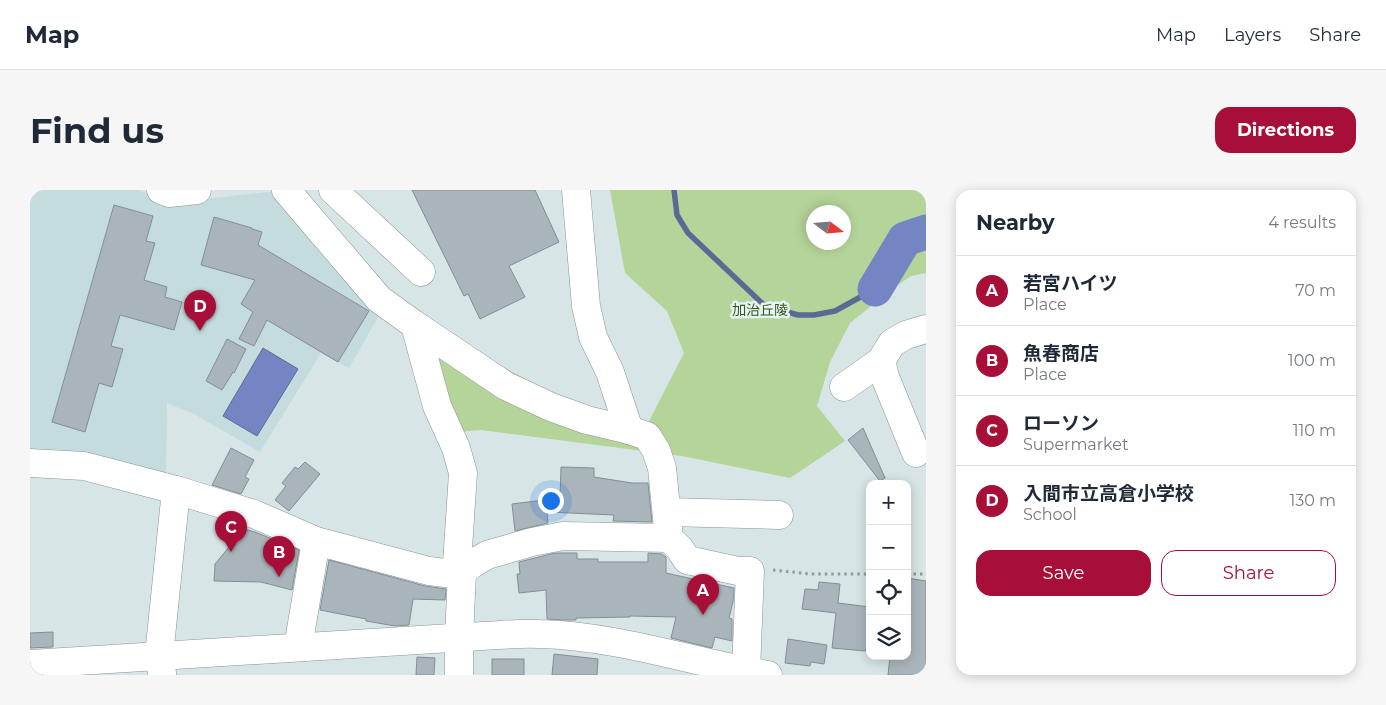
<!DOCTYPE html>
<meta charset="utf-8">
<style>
body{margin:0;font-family:Montserrat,"Noto Sans JP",sans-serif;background:#f6f6f7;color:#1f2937}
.controls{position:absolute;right:15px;bottom:15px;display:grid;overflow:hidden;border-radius:10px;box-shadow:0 2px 12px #0003}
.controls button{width:45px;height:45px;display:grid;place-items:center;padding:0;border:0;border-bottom:1px solid #e0e1e3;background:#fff;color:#1f2937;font:25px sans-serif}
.compass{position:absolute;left:776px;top:15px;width:45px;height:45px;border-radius:50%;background:#fff;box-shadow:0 2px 12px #0003;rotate:106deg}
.you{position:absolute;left:520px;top:310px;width:18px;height:18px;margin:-12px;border:4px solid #fff;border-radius:50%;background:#1a73e8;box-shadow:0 0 0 8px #1a73e833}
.badge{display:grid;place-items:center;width:32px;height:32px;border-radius:50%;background:#a70f38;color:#fff;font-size:16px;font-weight:700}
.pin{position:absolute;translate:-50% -41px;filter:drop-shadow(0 1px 2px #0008)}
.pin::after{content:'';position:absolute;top:26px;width:18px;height:15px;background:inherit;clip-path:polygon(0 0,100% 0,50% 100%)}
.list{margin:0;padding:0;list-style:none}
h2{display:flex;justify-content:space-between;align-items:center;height:65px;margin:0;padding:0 20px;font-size:21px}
h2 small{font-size:16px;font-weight:400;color:#747a83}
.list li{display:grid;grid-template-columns:32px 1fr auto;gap:15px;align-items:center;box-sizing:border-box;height:70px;padding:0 20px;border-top:1px solid #e0e1e3}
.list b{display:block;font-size:19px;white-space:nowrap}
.list p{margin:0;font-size:16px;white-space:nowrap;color:#747a83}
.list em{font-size:16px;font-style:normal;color:#747a83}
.actions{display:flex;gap:10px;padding:15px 20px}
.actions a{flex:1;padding:11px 0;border:1px solid #a70f38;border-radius:15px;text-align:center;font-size:18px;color:#a70f38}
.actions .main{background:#a70f38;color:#fff}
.icon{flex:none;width:28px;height:28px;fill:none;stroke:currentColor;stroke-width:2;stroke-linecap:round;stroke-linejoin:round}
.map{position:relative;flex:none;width:896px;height:485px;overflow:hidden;border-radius:15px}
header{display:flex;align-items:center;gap:30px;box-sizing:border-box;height:70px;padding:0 25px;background:#fff;border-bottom:1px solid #e0e1e3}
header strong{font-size:24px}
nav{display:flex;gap:28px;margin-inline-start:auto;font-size:18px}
.intro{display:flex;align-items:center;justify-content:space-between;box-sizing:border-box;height:120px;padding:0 30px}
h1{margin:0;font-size:35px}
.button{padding:12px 22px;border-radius:15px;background:#a70f38;color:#fff;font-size:18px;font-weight:700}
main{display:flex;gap:30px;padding:0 30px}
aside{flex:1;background:#fff;border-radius:15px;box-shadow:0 2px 12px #0003}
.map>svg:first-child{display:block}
</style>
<header>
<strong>Map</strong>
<nav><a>Map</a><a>Layers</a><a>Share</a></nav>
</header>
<div class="intro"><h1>Find us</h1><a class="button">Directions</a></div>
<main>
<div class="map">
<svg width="896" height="485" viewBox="0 0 896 485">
<rect width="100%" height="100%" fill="#d7e5e6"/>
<path fill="#c4dcdd" d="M0 0H107L139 10 158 11 246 1 352 120 319 178 291 163 230 262 164 224 137 213 136 286 0 261Z"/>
<path fill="#b5d49a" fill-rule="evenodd" d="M580 0H896V83L881 86 865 97 820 133 800 172 787 216 815 251 760 288 652 266 451 240 415 243 399 154 429 153 553 220 618 233 654 163 637 121 595 83ZM784 22H814V52H784Z"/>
<path fill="#7386c3" stroke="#5b6a95" d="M233 158 268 179 227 246 193 226Z"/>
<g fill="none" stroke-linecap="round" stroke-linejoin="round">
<path stroke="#5b6a95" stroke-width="5.5" d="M644 0 647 25 658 43 734 115 768 125H784L805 121 845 99"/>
<path stroke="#7386c3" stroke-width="35" d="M845 99 875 49 896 42"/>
</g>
<g fill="#aab5bb" stroke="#838e94">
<path d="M382 0H505L529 52 479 76 495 107 450 129 438 104 434 106Z"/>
<path d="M84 15 123 26 116 51 125 53 114 90 137 97 135 107 152 112 144 140 90 125 81 156 93 159 82 197 69 193 55 242 22 232Z"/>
<path d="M184 27 222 38V39L232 42 228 55 339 121 308 172 237 130 224 156 209 149 223 122 211 114 225 90 171 75Z"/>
<path d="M197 149 216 159 204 183 203 182 192 200 176 191Z"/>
<path d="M833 238 855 288 850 291 818 250Z"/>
<path d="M201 258 224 270 215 287 219 289 211 304 182 295Z"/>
<path d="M275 272 290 284 259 321 245 310 256 296 252 293 265 277 268 279Z"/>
<path d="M531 277 564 278V287L602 293H618L622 332 583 331 584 325 517 322 518 333 485 341 482 314 530 308Z"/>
<path d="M214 339 225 342 269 360 262 400 231 392 184 391 185 374Z"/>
<path d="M525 363H547V369H568V372H618V363L632 364 636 367V383L704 398 703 412 699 428 702 429V451L685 447 682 458 641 448 646 427 600 426V427L546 428V430H535L517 429 516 400 489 403 487 384H490L489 372Z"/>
<path d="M299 370 395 396 416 399 415 410 383 409 379 435 365 436 336 431V429L290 420Z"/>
<path d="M877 388 896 391V485H858L860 466H877Z"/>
<path d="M789 392 810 394 808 413 840 417 836 461 802 458 806 423 772 419 775 399 788 400Z"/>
<path d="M23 442V457L0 458V443Z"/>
<path d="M758 449 797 455 794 474 781 472 780 476 755 473Z"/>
<path d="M524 464 568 469 567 485H522Z"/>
<path d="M387 467 405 468 404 485H386Z"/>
<rect x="462" y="469" width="32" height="16"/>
</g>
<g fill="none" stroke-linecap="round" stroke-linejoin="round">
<g stroke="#889596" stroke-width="29">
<g id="minor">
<path d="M131 0 139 3 167 0"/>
<path d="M256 0 349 109 385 135 407 216 426 258 433 283 427 374 432 382 429 447V485"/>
<path d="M303 0 391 82"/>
<path d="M546 0 556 116 563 147 580 182 599 240"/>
<path d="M385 135 476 196 521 217 557 230 599 240 617 246 626 260 632 278 639 348 650 359 657 370 708 381H720L716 481"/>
<path d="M814 197 851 171"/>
<path d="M886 263 855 187 851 171 862 153 876 145 896 139"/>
<path d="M0 273 54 276 146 300 129 466 132 483"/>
<path d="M146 300 224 324 286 351 399 381 423 384 432 382 442 374 457 365 502 352 533 346 639 348"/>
<path d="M637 322 749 325"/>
<path d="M268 457 286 351"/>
<path d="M0 474 453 446C472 445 491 443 510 444 588 446 662 472 738 485"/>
</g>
</g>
<g stroke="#909b9b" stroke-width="3" stroke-dasharray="2.5 4" stroke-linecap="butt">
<path d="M743 380 780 384H840"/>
<path d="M877 384H896"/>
</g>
<use href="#minor" stroke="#fff" stroke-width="28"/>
</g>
<g text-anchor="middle" stroke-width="5" stroke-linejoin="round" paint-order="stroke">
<g font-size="14" fill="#3a5815" stroke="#e4f3f3">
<text x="730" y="125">加治丘陵</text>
</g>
</g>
</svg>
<div class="controls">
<button>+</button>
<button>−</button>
<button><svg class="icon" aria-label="locate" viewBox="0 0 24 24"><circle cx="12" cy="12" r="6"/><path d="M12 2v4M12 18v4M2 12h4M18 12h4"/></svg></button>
<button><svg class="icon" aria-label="layers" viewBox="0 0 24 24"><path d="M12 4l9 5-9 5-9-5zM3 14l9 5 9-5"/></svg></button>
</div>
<svg class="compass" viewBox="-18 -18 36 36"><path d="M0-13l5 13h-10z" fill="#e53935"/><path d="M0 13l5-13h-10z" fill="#747a83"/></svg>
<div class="you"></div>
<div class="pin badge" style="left:673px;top:425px">A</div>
<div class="pin badge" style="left:249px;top:387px">B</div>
<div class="pin badge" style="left:201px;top:362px">C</div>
<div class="pin badge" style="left:170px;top:141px">D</div>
</div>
<aside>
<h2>Nearby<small>4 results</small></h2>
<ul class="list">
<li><span class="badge">A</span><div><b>若宮ハイツ</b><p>Place</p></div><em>70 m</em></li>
<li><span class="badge">B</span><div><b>魚春商店</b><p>Place</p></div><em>100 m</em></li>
<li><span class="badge">C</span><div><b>ローソン</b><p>Supermarket</p></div><em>110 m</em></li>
<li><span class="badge">D</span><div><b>入間市立高倉小学校</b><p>School</p></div><em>130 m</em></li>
</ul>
<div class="actions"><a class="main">Save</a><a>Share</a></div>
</aside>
</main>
